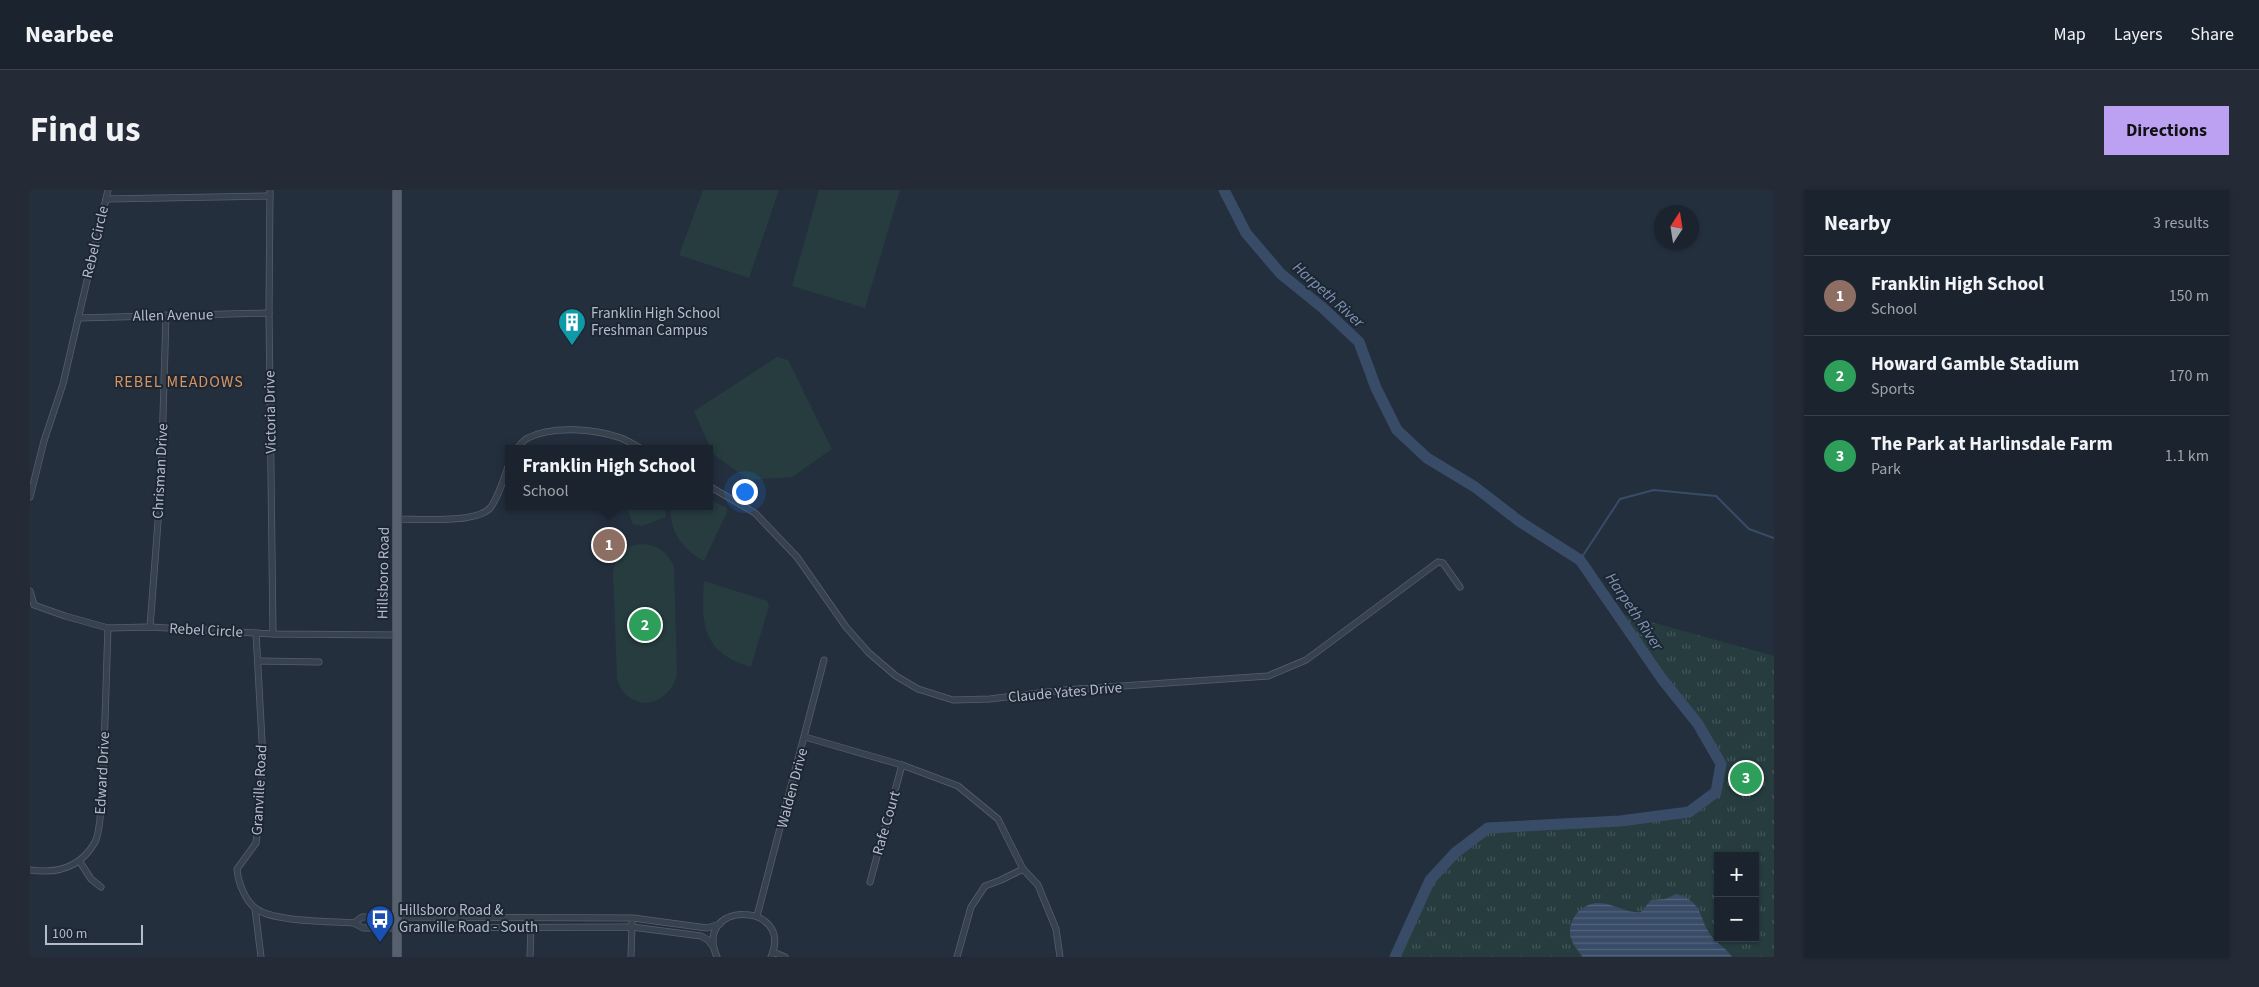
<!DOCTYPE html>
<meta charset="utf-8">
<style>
body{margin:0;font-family:"Source Sans 3",sans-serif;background:#242b36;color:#f1f3f6}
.controls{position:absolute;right:15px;bottom:15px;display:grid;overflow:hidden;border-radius:0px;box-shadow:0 1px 4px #0004}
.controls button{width:45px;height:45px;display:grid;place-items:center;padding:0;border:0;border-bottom:1px solid #39404a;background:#1b232e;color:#f1f3f6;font:25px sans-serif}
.compass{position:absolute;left:1624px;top:15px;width:45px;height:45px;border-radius:50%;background:#1b232e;box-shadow:0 1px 4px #0004;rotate:12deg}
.scale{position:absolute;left:15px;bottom:12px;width:98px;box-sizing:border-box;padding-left:5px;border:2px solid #b4bcc9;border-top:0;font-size:14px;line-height:18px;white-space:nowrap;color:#b4bcc9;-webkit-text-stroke:4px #1d2633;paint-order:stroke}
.you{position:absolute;left:714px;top:301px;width:18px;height:18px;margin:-12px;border:4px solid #fff;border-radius:50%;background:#1a73e8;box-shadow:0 0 0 8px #1a73e833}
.badge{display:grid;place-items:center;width:32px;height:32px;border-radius:50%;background:#bca0f2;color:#fff;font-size:16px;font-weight:700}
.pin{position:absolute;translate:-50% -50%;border:2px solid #fff;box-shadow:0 1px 5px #0006}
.popup{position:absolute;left:475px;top:255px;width:208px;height:65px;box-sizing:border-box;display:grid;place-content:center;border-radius:0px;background:#1b232e;filter:drop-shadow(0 1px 4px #0005);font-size:16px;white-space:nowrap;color:#a0a4aa}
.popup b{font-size:19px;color:#f1f3f6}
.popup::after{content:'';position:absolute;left:50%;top:100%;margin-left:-10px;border:10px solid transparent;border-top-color:#1b232e}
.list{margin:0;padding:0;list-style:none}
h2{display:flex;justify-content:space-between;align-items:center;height:65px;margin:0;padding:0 20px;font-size:21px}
h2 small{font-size:16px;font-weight:400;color:#a0a4aa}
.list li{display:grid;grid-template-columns:32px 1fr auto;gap:15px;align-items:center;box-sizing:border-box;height:80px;padding:0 20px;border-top:1px solid #39404a}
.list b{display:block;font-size:19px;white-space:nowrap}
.list p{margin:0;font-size:16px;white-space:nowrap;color:#a0a4aa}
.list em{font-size:16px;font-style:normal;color:#a0a4aa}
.map{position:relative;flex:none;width:1744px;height:767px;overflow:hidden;border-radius:0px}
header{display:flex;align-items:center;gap:30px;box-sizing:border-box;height:70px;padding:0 25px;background:#1b232e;border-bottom:1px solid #39404a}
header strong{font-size:24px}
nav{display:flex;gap:28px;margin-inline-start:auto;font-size:18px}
.intro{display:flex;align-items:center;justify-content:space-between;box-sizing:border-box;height:120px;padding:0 30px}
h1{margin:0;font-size:35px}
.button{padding:12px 22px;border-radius:0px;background:#bca0f2;color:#111;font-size:18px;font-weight:700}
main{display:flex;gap:30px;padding:0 30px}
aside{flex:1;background:#1b232e;border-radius:0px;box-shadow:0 1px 4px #0004}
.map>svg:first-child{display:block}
</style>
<header>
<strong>Nearbee</strong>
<nav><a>Map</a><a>Layers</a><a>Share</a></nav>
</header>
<div class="intro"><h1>Find us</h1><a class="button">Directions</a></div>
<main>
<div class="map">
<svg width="1744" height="767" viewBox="0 0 1744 767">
<defs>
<pattern id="park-tufts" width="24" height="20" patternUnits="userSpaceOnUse" patternTransform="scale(1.25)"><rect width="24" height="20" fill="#263c3f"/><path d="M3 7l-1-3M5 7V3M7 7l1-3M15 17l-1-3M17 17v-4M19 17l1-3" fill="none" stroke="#435659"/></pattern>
<pattern id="water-rules" width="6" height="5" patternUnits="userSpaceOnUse" patternTransform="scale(1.25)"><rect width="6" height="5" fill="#394c67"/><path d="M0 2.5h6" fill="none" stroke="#53647b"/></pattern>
</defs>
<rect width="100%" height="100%" fill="#242f3e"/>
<path fill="url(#park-tufts)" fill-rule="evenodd" d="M1588 423 1744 466V767H1365L1400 690 1425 663 1458 638 1590 631 1659 622 1686 602 1691 574 1668 534 1632 489ZM1688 666H1725V748H1688Z"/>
<g fill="#263c3f">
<path d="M673 0H749L719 88 649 65Z"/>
<path d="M789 0H870L835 118 762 96Z"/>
<path d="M747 167 758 170 802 259 762 287 719 290 683 264 664 221Z"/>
<path d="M679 309 697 318V322L674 371C652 359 640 342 640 316H679Z"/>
<path d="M596 316H635L636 327 612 336 603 334Z"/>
<path d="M610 354C628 355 637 361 644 377L647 485C642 505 621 521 600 508 593 504 590 496 587 489L583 382C586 367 594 356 610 354Z"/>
<path d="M674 391 737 411 739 416 721 477C672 463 671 434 674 391Z"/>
</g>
<path fill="url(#water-rules)" d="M1646 704C1674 711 1668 729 1682 747 1688 754 1697 759 1702 767H1553C1549 762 1544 756 1542 751 1534 733 1551 712 1569 713 1584 713 1596 724 1611 722L1621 710 1635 709Z"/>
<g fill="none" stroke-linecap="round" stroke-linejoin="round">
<path stroke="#394c67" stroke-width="2" d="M1550 370 1590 309 1624 300 1686 306 1719 339 1744 348"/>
<path stroke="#394c67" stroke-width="11" d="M1194 0 1216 43 1251 84 1293 118 1329 152 1346 198 1367 240 1397 268 1445 297 1489 331 1550 370 1632 489 1668 534 1691 574 1686 602 1659 622 1590 631 1458 638 1425 663 1400 690 1365 767"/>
<g stroke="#565f6c" stroke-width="7">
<g id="minor">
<path d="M240 0 239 123 243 444"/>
<path d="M76 9 240 6"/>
<path d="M48 128 239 123"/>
<path d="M487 259C490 255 493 250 498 248 523 235 565 239 591 248 598 251 605 255 612 259"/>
<path d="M679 296 725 323 767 367 816 437 839 463 866 486 888 499 923 510 960 509 1034 500 1238 486 1276 470 1408 372 1413 373 1430 397"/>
<path d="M0 307 14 251 33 194 78 0"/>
<path d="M367 329C388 329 448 334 461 317 469 305 474 288 479 274"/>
<path d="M0 401 4 415 35 426 78 438 120 437 243 444 366 445"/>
<path d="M120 437 131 292 136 125"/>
<path d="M226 443 233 569 230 617 226 653 207 679C208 692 215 710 225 718 242 732 300 731 324 733L333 738 602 737 671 746 678 750 684 758"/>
<path d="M228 471 289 472"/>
<path d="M775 547 872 575 928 596 968 629 993 679 1008 695 1026 739 1030 767"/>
<path d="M50 672 61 689 71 697"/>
<path d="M0 680C27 684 51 677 65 652 71 641 71 612 72 599 75 545 76 491 78 438"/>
<path d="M840 692 872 575"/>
<path d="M225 718 231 767"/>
<path d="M727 726 794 470"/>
<path d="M324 733 332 727H357L603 728 677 738 690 734"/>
<path d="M743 762 755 767"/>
<path d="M500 767 501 737"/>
<path d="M601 767 602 733"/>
<path d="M687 767C662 710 765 711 741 767"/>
<path d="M927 767 941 717 955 696 971 690 993 679"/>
</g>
</g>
<g stroke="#414a57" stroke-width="10">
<path id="primary" d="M367 0V767"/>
</g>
<use href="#minor" stroke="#38414e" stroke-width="5.5"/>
<use href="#primary" stroke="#56606e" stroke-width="9"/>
</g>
<defs>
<g id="building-pin" transform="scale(1.4375)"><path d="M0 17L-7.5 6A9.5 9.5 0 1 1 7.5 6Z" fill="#0f9aa8" stroke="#1d2633"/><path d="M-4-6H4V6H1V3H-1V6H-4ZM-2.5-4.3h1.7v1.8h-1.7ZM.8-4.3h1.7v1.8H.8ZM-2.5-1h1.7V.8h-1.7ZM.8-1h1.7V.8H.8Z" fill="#fff"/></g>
<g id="bus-pin" transform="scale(1.4375)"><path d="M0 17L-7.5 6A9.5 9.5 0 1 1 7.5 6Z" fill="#1a4fb4" stroke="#1d2633"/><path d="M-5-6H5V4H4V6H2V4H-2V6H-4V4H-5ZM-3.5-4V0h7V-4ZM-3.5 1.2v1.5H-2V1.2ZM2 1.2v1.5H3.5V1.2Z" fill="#fff"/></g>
</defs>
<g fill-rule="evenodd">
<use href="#building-pin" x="542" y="132"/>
<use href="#bus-pin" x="350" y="729"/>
</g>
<g text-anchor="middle" stroke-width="4" stroke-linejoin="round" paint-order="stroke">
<g font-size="15" fill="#b4bcc9" stroke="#1d2633">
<text transform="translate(65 52) rotate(-77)" y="5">Rebel Circle</text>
<text transform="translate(143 125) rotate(-1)" y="5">Allen Avenue</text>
<text transform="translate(240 222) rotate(-91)" y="5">Victoria Drive</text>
<text transform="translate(130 281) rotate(-87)" y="5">Chrisman Drive</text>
<text transform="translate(353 383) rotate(-89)" y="5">Hillsboro Road</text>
<text transform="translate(176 440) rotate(3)" y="5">Rebel Circle</text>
<text transform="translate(1035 502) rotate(-5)" y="5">Claude Yates Drive</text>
<text transform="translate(72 583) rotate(-87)" y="5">Edward Drive</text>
<text transform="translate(762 598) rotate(-75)" y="5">Walden Drive</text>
<text transform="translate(229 600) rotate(-87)" y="5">Granville Road</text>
<text transform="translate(856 633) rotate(-74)" y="5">Rafe Court</text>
</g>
<g font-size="15" fill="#b4bcc9" stroke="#1d2633" text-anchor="start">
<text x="561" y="128">Franklin High School<tspan x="561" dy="17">Freshman Campus</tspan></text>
<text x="369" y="725">Hillsboro Road &amp;<tspan x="369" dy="17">Granville Road - South</tspan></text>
</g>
<g font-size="16" font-style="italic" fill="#7c92b1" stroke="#1d2633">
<text transform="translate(1299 104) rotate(42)" y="6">Harpeth River</text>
<text transform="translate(1605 421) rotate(56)" y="6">Harpeth River</text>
</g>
<g font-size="16" letter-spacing="1" fill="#d59563" stroke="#1d2633">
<text x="149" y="197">REBEL MEADOWS</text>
</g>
</g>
</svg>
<div class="controls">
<button>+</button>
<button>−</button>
</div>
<svg class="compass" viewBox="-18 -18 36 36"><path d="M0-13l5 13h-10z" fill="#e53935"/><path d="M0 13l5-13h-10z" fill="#a0a4aa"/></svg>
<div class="scale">100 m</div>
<div class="you"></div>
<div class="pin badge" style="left:579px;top:355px;background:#8d6e63">1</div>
<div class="popup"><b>Franklin High School</b>School</div>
<div class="pin badge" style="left:615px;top:435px;background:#2e9e5b">2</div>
<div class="pin badge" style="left:1716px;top:588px;background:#2e9e5b">3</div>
</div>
<aside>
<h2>Nearby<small>3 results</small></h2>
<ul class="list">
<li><span class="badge" style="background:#8d6e63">1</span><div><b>Franklin High School</b><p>School</p></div><em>150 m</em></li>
<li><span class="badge" style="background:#2e9e5b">2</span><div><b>Howard Gamble Stadium</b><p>Sports</p></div><em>170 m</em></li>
<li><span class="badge" style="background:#2e9e5b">3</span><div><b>The Park at Harlinsdale Farm</b><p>Park</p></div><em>1.1 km</em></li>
</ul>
</aside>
</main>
